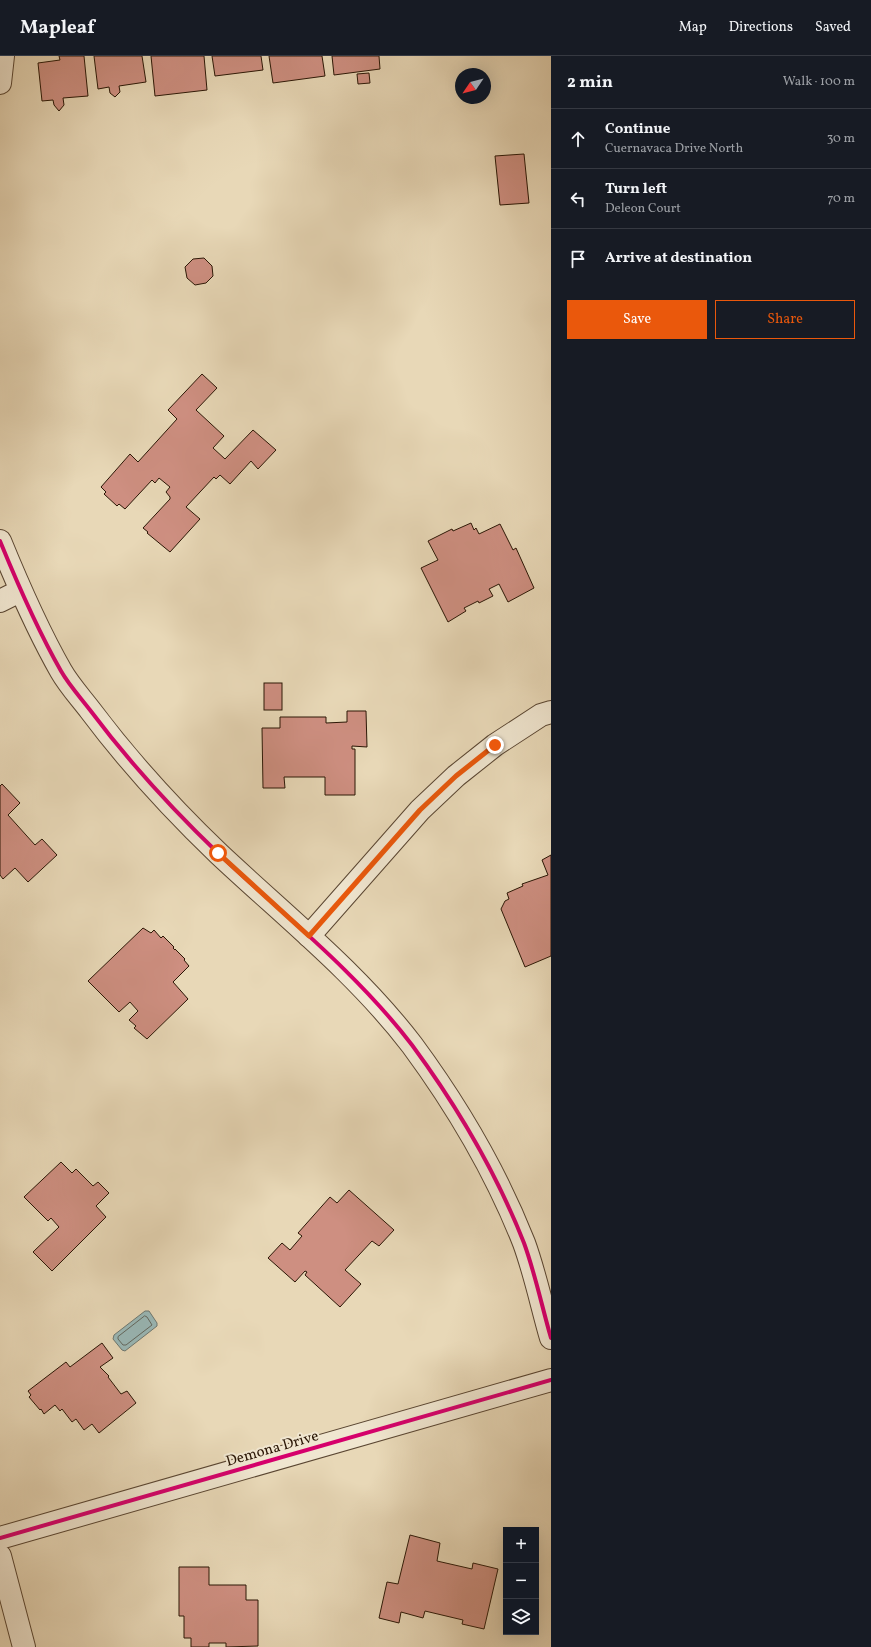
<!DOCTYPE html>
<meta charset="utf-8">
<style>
body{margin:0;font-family:Vollkorn,serif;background:#20242c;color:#f1f3f6}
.controls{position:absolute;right:12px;bottom:12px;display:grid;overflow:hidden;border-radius:0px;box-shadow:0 4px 16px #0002}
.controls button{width:36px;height:36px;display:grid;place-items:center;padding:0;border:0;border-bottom:1px solid #363941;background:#171b24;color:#f1f3f6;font:20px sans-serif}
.compass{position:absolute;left:455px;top:12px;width:36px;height:36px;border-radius:50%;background:#171b24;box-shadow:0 4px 16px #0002;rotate:235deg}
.stop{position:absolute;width:12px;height:12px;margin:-9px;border:3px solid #ea580c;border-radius:50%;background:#fff}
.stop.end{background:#ea580c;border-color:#fff;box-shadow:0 1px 4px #0008}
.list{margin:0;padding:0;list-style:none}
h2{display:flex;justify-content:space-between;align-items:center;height:52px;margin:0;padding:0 16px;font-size:17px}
h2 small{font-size:13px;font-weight:400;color:#9ea1a6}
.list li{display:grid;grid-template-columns:26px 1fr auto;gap:12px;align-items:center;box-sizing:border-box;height:60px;padding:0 16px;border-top:1px solid #363941}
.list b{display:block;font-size:15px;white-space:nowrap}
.list p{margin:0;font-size:13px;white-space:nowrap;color:#9ea1a6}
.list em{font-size:13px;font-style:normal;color:#9ea1a6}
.actions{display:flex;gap:8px;padding:12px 16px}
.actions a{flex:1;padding:9px 0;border:1px solid #ea580c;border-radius:0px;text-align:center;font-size:14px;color:#ea580c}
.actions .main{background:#ea580c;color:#fff}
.icon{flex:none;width:22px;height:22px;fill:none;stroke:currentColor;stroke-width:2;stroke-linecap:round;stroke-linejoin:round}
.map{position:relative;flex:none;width:551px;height:1591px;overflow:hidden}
header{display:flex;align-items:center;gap:24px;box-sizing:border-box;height:56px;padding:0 20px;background:#171b24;border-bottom:1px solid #363941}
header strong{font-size:19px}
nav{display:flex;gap:22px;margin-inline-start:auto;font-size:14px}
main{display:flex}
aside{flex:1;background:#171b24}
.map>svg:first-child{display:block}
</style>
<header>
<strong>Mapleaf</strong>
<nav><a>Map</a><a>Directions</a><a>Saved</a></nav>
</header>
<main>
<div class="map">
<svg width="551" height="1591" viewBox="0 0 551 1591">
<rect width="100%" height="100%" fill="#e8d8b7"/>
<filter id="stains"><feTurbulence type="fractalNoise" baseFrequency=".005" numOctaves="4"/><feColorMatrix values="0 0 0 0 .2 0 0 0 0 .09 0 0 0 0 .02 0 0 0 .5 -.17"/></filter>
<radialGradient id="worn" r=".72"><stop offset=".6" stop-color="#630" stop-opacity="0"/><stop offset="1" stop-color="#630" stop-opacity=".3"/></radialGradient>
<path fill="#99b8b7" stroke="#6d7770" d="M145 1255H149L157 1267V1270L125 1295 122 1294 113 1283 114 1279Z"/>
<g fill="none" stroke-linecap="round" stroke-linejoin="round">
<path stroke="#62675e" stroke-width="1" d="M145 1260 147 1261 152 1269 126 1289H123L118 1283V1281Z"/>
</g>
<g fill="#ce8f81" stroke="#2a1605">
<path d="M59 0H84L88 40 63 42 64 49 59 55 54 49 53 44 42 45 38 7 60 4Z"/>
<path d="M94 0H142L146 26 119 30 120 36 115 41 110 37 109 31 98 33Z"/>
<path d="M151 0H204L207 34 155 40Z"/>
<path d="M212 0H261L263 14 215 20Z"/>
<path d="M269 0H322L325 20 273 27Z"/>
<path d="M332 0H379L380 13 334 19Z"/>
<path d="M369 17 370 27 358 28 357 18Z"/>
<path d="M524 98 529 147 500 149 495 100Z"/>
<path d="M204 202 212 210 213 220 206 227 195 229 187 222 185 211 193 203Z"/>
<path d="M202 318 217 332 196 354 224 380 213 392 225 403 253 374 276 394 258 413 251 405 230 428 220 419 216 423 214 421 186 451 200 463 170 496 147 477 148 476 143 472 170 443V441L166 436 170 431 159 422 155 427 152 424 125 453 119 448 117 450 104 438 106 436 101 431 130 398 138 406 177 363 168 354Z"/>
<path d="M471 467 474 474 476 472 479 478 500 468 513 494 516 492 534 532 508 546 499 528 489 533 493 540 479 547 478 545 464 552 466 555 448 566 421 512 438 504 428 485 452 473 453 475Z"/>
<rect x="264" y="627" width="18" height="27"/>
<path d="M347 655H366L367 691 352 690V693H355V739H325V721H284L285 732H263L262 672H280V661H326V667L347 666Z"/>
<path d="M2 728 20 747 8 759 35 789 42 783 57 799 28 826 15 812 3 823 0 819V730Z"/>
<path d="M551 799V900L525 911 501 853 505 845 509 843 507 837 523 830 522 828 548 819 542 804Z"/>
<path d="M143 872 151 877 154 874 161 882 163 880 174 891 173 892 175 894V893L185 903 184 904 189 910 173 926 188 943 147 983 134 972 136 970 129 964 138 955 130 946 119 956 88 925Z"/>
<path d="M61 1106 72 1117 76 1113 93 1130 98 1126 109 1137 96 1150 106 1161 52 1215 33 1196 59 1171 51 1162 48 1165 24 1141Z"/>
<path d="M349 1134 394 1174 379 1190 372 1185 345 1214 361 1228 340 1251 305 1219 307 1216 305 1215 295 1226 268 1202 282 1187 290 1194 302 1180 298 1177 330 1141 337 1147Z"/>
<path d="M102 1287 113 1302 100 1311 109 1320 108 1321 121 1338 127 1335 136 1347 99 1377 92 1368 84 1374 76 1363 72 1366 62 1353 60 1355 55 1349 44 1358 41 1353 40 1354 29 1341 31 1339 28 1335 66 1306 70 1311Z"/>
<path d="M410 1479 440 1487 437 1505 472 1513 473 1507 498 1513 484 1573 462 1568 463 1564 425 1555 423 1562 401 1556 399 1567 379 1562 387 1526 398 1528Z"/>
<path d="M179 1511H209V1529H246V1544H258V1590L226 1591V1587H209V1591H191V1582H184V1560H179Z"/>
</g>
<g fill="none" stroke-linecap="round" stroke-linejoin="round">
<g stroke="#5a4632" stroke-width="24">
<g id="minor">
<path d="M0 27 3 0"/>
<path d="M0 485C18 529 37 573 61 615 69 629 80 641 90 654 129 706 172 753 219 798 285 860 357 917 412 989 457 1050 496 1116 524 1187 535 1217 542 1251 551 1282"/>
<path d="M0 545 20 535"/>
<path d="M309 880 420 754 456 720 495 689 541 659 551 656"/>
<path d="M0 1482 551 1324"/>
<path d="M0 1500 24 1591"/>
</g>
</g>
<use href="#minor" stroke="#f0e6d0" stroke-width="22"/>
<g stroke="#f0e6d0" stroke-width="6">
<g id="cycleway">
<path d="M0 485C18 529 37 573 61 615 69 629 80 641 90 654 129 706 172 753 219 798 285 860 357 917 412 989 457 1050 496 1116 524 1187 535 1217 542 1251 551 1282"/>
<path d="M0 1482 551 1324"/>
</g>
</g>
<use href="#cycleway" stroke="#d6006c" stroke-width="4"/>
</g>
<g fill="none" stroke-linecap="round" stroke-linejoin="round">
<path stroke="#ea580c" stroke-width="5" d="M218 797 309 880 420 754 456 720 495 689"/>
</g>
<g text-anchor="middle" stroke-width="4" stroke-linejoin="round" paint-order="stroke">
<g font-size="15" fill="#2a1605" stroke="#f0e6d0">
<text transform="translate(272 1392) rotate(-16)" y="5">Demona Drive</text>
</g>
</g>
<rect width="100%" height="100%" filter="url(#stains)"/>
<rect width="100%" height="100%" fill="url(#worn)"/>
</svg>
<div class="controls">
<button>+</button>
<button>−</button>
<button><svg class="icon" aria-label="layers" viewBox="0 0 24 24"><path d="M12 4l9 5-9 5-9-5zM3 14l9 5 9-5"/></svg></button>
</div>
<svg class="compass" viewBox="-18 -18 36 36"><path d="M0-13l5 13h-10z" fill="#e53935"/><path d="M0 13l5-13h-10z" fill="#9ea1a6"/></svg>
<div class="stop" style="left:218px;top:797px"></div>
<div class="stop end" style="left:495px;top:689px"></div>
</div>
<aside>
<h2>2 min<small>Walk · 100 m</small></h2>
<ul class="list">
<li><svg class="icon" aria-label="ahead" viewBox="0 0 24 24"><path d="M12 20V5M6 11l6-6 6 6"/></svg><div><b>Continue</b><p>Cuernavaca Drive North</p></div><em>30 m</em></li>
<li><svg class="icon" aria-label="left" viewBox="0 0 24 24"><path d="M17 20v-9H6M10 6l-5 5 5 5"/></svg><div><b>Turn left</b><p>Deleon Court</p></div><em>70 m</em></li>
<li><svg class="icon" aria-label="arrive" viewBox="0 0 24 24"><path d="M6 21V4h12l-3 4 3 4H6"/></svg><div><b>Arrive at destination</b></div></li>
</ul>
<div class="actions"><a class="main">Save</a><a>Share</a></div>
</aside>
</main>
